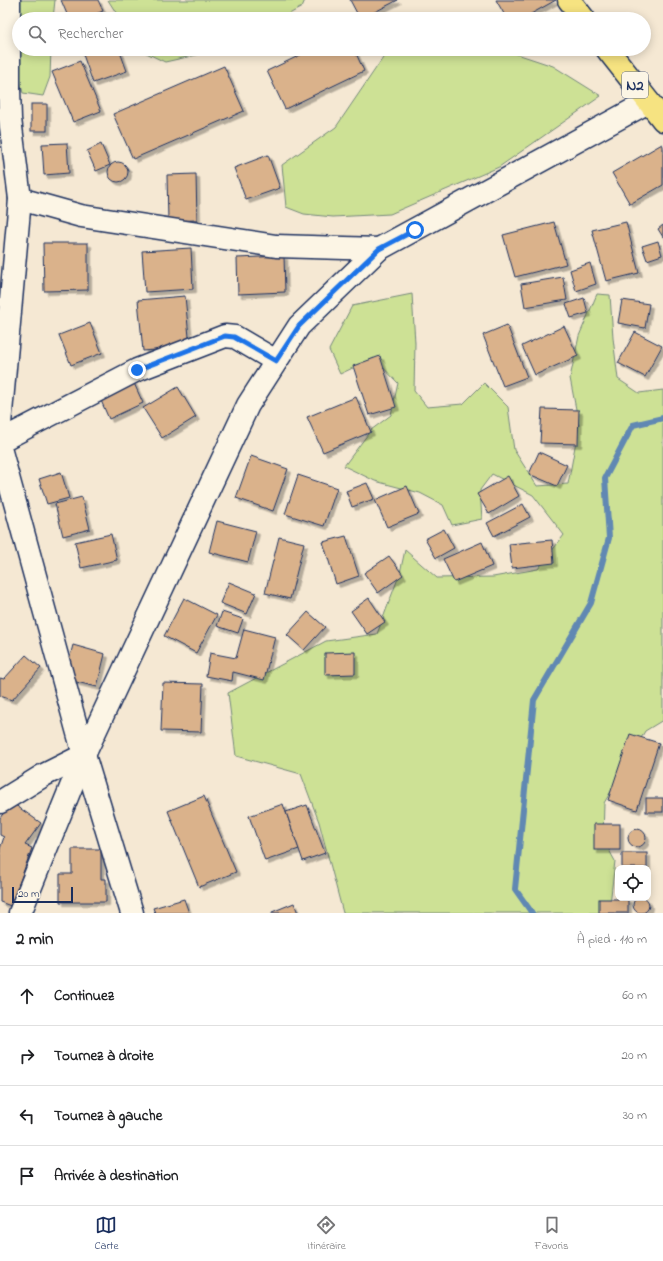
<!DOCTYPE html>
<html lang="fr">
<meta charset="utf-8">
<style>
body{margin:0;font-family:"Indie Flower",sans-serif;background:#f2f2f2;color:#202124}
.controls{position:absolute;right:12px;bottom:12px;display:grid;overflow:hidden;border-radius:8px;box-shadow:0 2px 10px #0003}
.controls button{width:36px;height:36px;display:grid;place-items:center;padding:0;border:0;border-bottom:1px solid #e0e0e0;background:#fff;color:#202124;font:20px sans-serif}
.scale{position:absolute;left:12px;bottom:10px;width:61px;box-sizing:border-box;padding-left:4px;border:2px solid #1b2f5e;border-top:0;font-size:11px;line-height:14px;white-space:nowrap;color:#1b2f5e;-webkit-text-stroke:3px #fcf5e5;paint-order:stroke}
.stop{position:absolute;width:12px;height:12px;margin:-9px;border:3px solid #1a73e8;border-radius:50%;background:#fff}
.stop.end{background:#1a73e8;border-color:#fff;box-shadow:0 1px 4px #0008}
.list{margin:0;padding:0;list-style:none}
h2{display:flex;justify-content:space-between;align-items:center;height:52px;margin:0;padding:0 16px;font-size:17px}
h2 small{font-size:13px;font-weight:400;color:#757577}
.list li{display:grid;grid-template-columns:26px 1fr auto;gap:12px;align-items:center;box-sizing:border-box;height:60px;padding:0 16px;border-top:1px solid #e0e0e0}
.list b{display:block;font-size:15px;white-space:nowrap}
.list em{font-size:13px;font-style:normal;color:#757577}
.icon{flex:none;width:22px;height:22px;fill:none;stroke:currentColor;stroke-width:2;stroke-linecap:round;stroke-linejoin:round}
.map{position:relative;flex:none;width:663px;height:913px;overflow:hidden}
.search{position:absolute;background:#fff;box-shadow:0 2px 10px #0003;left:12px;right:12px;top:12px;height:44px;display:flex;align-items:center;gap:10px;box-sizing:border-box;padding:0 14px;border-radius:22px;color:#757577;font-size:15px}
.sheet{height:292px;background:#fff}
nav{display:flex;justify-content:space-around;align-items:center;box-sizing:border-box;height:56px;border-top:1px solid #e0e0e0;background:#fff;font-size:11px;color:#757577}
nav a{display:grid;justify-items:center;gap:2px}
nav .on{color:#1b2f5e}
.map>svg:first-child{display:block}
</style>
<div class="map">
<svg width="663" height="913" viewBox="0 0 663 913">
<defs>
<filter id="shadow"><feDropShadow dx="3.5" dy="3.5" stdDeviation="0" flood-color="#0004"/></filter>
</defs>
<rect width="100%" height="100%" fill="#f5e8d3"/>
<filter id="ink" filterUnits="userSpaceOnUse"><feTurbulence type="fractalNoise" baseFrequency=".025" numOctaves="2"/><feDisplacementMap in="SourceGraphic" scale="8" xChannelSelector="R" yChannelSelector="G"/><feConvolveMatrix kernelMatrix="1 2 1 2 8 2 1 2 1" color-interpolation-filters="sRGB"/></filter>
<g filter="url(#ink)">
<g fill="#cde195" stroke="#74887a">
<path d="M15 0H55L53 19H19V49H51L50 77 43 96 23 93 7 28Z"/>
<path d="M108 0H305L302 7 280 19H120Z"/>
<path d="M138 49H223L165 62Z"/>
<path d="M389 49H502L553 66 601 96 499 167 390 214 333 217 304 214 286 207 282 165 336 127Z"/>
<path d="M412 294 415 343 414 391 427 407 463 404 484 383 508 407 514 450 537 486 568 484 579 425 570 378 579 336 597 294 610 295 613 338 618 379 639 393 663 390V720L645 731 620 776 604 803 603 839 615 861 609 913H343L319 822 301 774 236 756 228 693 326 641 377 634 400 573 405 550 437 578 493 577 538 569 564 535 533 495 492 474 480 490 482 519 452 525 443 505 420 493 375 481 344 466 371 430 391 415 398 383 374 358 340 374 329 350 352 306Z"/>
</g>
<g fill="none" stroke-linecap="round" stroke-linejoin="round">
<path stroke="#6088b3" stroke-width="6" d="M532 913 515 889 534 700 591 603 609 538 605 478 633 425 663 418"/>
</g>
<g fill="#dab28b" stroke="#1b2f5e" filter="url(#shadow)">
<path d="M61 0H98L103 11 84 19H69Z"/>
<path d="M350 0H398L361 19H360Z"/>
<path d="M496 0H556L522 19H507Z"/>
<path d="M81 49H119L127 71 93 83Z"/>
<path d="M313 49H354L364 71 285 109 267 71Z"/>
<path d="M80 61 101 111 73 122 52 72Z"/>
<path d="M224 66 244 111 133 159 113 114Z"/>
<rect x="31" y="104" width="16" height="27"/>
<path d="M67 143 69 173 44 175 42 144Z"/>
<path d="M101 144 110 165 96 171 87 151Z"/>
<path d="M662 144 663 146V185L630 204 612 173Z"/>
<path d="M268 155 280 188 246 200 234 168Z"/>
<circle cx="118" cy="172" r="10"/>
<path d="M196 174 197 220 168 221 167 175Z"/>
<path d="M554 222 566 264 515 277 503 235Z"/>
<path d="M626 222 639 273 606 281 592 230Z"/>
<path d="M663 225V237L658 229Z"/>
<path d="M658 241 662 255 647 260 642 246Z"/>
<path d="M43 243H88V290L44 291Z"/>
<path d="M191 248 193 289 145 292 142 251Z"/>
<path d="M284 256 285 292 238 294 237 258Z"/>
<path d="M590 263 596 284 576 291 570 270Z"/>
<path d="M563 277 567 300 525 307 521 284Z"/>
<path d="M185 296 190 347 143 351 138 300Z"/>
<path d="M584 298 588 313 571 318 566 304Z"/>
<path d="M622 300 649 304 645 328 618 323Z"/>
<path d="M90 323 102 353 71 365 59 335Z"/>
<path d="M507 325 527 377 503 386 483 335Z"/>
<path d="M564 326 578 356 535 375 522 346Z"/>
<path d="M635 332 662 346 645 377 618 363Z"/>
<path d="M380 356 396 407 369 415 353 366Z"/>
<path d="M133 381 143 403 109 419 99 396Z"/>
<path d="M178 387 196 417 162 438 143 408Z"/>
<path d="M356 397 371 432 323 452 307 417Z"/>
<path d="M542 409 579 410 578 444 540 443Z"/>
<path d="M539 452 567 465 557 486 529 474Z"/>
<path d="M251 456 288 469 273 511 236 498Z"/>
<path d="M61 472 69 498 47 504 39 479Z"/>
<path d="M298 475 337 488 324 526 285 514Z"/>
<path d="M508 476 519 496 489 514 477 494Z"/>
<path d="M367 483 374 499 352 507 346 491Z"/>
<path d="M407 486 419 514 387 527 375 500Z"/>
<path d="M82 497 90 529 63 536 55 504Z"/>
<path d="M523 504 530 517 494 536 487 523Z"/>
<path d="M217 521 256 531 248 562 209 552Z"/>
<path d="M444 529 454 548 436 558 425 539Z"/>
<path d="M111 534 117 560 81 568 75 542Z"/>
<path d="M346 536 359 576 336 584 323 542Z"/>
<path d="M279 537 304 543 290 599 265 593Z"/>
<path d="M552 540 554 563 512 568 509 544Z"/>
<path d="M482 542 492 566 454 582 443 559Z"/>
<path d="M389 556 403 575 378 593 364 573Z"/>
<path d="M229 582 256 593 247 614 220 603Z"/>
<path d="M184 598 217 615 196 653 164 636Z"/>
<path d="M369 598 385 622 367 634 351 611Z"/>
<path d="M222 612 243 619 238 633 217 626Z"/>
<path d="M308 612 325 627 304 650 287 635Z"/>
<path d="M244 629 275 637 264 680 233 672 232 681 206 676 210 653 236 658Z"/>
<path d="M73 645 105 654 97 687 64 679Z"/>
<path d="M355 652V674L325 675V653Z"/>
<path d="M26 655 41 668 12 700 0 696V678L4 679Z"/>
<path d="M163 683 203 684 201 732 161 731Z"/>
<path d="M630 734 659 743 637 810 608 800Z"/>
<path d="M204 796 236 872 199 887 168 811Z"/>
<rect x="646" y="798" width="17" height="14"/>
<path d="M11 802 41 823 25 845 32 848 11 906 0 902V849L4 837 0 835V818Z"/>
<path d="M283 804 299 849 265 861 249 816Z"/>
<path d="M307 805 325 853 303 861 286 812Z"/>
<rect x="594" y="824" width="26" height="26"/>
<circle cx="637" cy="838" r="9"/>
<path d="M72 849H101V879H106V902H60V874H72Z"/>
<rect x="622" y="853" width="25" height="15"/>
<circle cx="641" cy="905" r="8"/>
<path d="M184 899 189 913H155L153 908Z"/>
<rect x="599" y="899" width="29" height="14"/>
<path d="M294 903 298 913H272V912Z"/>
</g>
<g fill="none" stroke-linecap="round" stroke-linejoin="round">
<g stroke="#1b2f5e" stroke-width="25">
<g id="minor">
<path d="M9 0V89"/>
<path d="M0 87 9 89 10 119 20 199 0 424"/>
<path d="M20 199 81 216 276 246 379 249"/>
<path d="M0 441 137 370 225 336 235 337 276 361"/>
<path d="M0 448 84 755 132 913"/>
<path d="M0 802 44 775 84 755"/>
<path d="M20 913 84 755 248 405 299 326 379 249 648 102"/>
</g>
</g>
<g stroke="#1b2f5e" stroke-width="25">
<g id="trunk">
<path d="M569 0 584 19"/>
<path d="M607 49 663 120"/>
</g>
</g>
<use href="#minor" stroke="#fcf5e5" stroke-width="22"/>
<use href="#trunk" stroke="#f6e381" stroke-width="22"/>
</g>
</g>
<g fill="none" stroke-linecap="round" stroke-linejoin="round" filter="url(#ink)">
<path stroke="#1a73e8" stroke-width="5" d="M137 370 225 336 234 337 276 361 299 326 379 249 415 230"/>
</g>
<g text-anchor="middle" stroke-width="3.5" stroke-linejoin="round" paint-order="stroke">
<rect fill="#fcf5e5" stroke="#5e6a86" stroke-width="1" x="622" y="72" width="26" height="26" rx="3"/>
<g font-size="15" font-weight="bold" fill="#1b2f5e">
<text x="635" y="90">N2</text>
</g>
</g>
</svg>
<div class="controls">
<button><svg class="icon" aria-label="locate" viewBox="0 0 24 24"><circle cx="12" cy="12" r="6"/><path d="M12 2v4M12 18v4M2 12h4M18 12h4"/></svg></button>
</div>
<div class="scale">20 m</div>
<div class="stop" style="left:415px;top:230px"></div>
<div class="stop end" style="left:137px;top:370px"></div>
<div class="search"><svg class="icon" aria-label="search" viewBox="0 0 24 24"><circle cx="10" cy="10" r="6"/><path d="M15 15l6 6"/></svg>Rechercher</div>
</div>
<section class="sheet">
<h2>2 min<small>À pied · 110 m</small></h2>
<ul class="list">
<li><svg class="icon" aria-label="ahead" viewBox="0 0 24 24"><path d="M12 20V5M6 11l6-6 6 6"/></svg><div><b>Continuez</b></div><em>60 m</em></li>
<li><svg class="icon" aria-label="right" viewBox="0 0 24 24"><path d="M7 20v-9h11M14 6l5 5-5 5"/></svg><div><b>Tournez à droite</b></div><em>20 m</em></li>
<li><svg class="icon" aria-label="left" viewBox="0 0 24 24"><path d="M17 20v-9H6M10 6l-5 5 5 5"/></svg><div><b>Tournez à gauche</b></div><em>30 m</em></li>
<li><svg class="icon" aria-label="arrive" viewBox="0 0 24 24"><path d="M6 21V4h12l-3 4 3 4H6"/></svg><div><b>Arrivée à destination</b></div></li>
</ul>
</section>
<nav>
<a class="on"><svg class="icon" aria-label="map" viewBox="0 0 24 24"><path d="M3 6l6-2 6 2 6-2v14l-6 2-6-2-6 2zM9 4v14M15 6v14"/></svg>Carte</a>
<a><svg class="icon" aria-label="directions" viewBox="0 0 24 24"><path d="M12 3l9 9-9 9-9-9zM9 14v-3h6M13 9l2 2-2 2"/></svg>Itinéraire</a>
<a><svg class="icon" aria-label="saved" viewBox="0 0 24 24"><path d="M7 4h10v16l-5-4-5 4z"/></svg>Favoris</a>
</nav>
